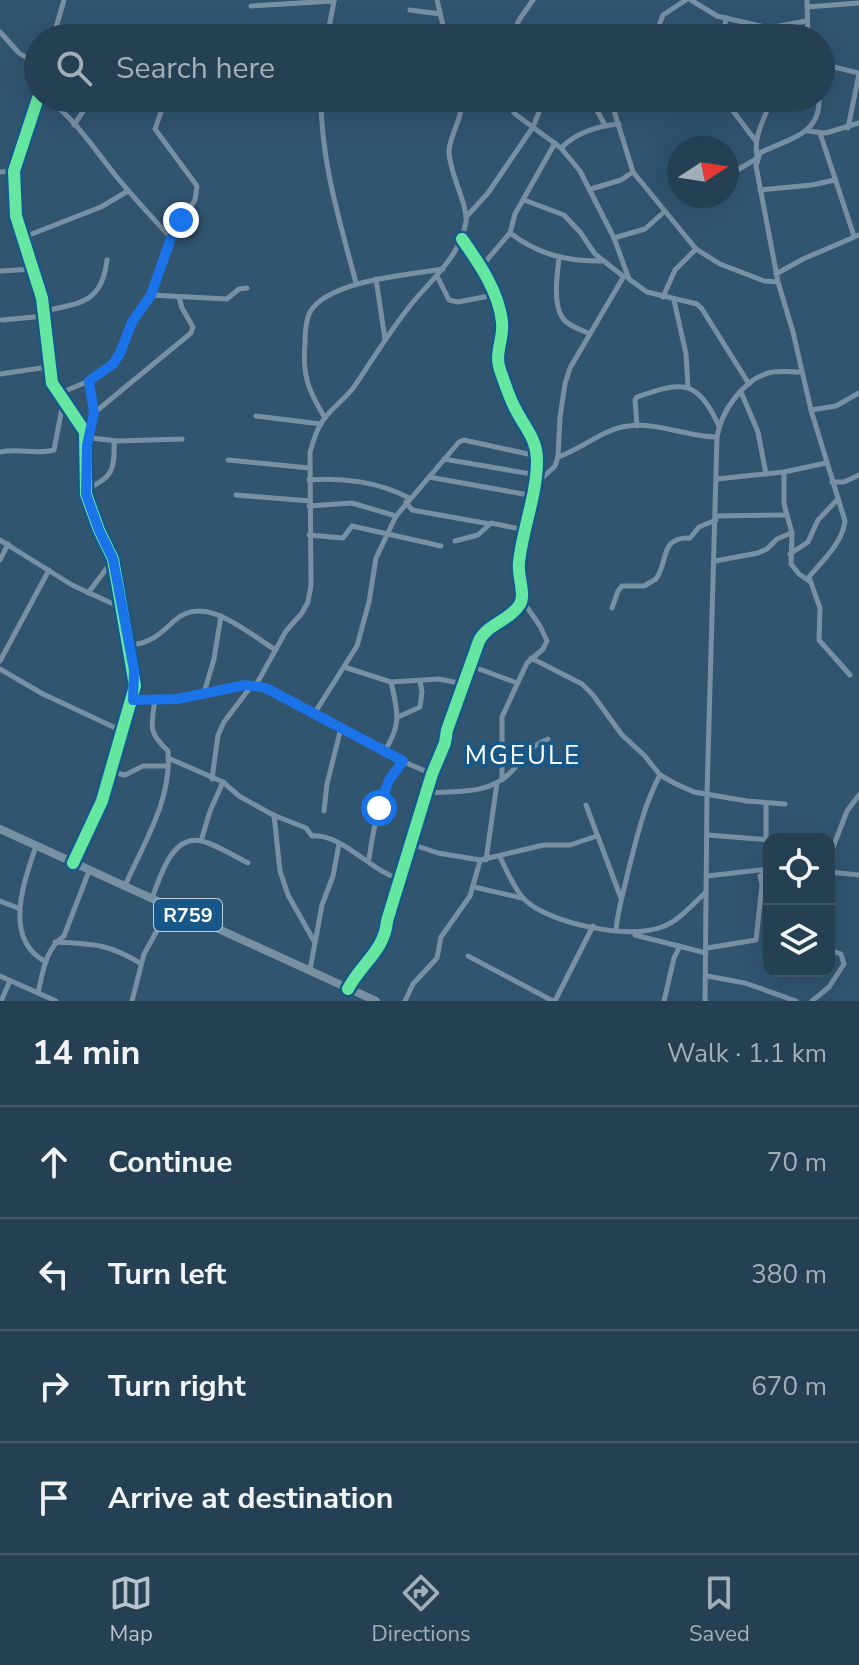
<!DOCTYPE html>
<meta charset="utf-8">
<style>
body{margin:0;font-family:"Nunito Sans",sans-serif;background:#2d465a;color:#f1f3f6}
.controls{position:absolute;right:24px;bottom:24px;display:grid;overflow:hidden;border-radius:16px;box-shadow:0 8px 32px #0002}
.controls button{width:72px;height:72px;display:grid;place-items:center;padding:0;border:0;border-bottom:2px solid #42586a;background:#253f53;color:#f1f3f6;font:40px sans-serif}
.compass{position:absolute;left:667px;top:136px;width:72px;height:72px;border-radius:50%;background:#253f53;box-shadow:0 8px 32px #0002;rotate:78deg}
.stop{position:absolute;width:24px;height:24px;margin:-18px;border:6px solid #1a73e8;border-radius:50%;background:#fff}
.stop.end{background:#1a73e8;border-color:#fff;box-shadow:0 2px 8px #0008}
.list{margin:0;padding:0;list-style:none}
h2{display:flex;justify-content:space-between;align-items:center;height:104px;margin:0;padding:0 32px;font-size:34px}
h2 small{font-size:26px;font-weight:400;color:#a3afb8}
.list li{display:grid;grid-template-columns:52px 1fr auto;gap:24px;align-items:center;box-sizing:border-box;height:112px;padding:0 32px;border-top:2px solid #42586a}
.list b{display:block;font-size:30px;white-space:nowrap}
.list em{font-size:26px;font-style:normal;color:#a3afb8}
.icon{flex:none;width:44px;height:44px;fill:none;stroke:currentColor;stroke-width:2;stroke-linecap:round;stroke-linejoin:round}
.map{position:relative;flex:none;width:859px;height:1001px;overflow:hidden}
.search{position:absolute;background:#253f53;box-shadow:0 8px 32px #0002;left:24px;right:24px;top:24px;height:88px;display:flex;align-items:center;gap:20px;box-sizing:border-box;padding:0 28px;border-radius:44px;color:#a3afb8;font-size:30px}
.sheet{height:552px;background:#253f53}
nav{display:flex;justify-content:space-around;align-items:center;box-sizing:border-box;height:112px;border-top:2px solid #42586a;background:#253f53;font-size:22px;color:#a3afb8}
nav a{display:grid;justify-items:center;gap:4px}
nav .on{color:#b7c3cd}
.map>svg:first-child{display:block}
</style>
<div class="map">
<svg width="859" height="1001" viewBox="0 0 859 1001">
<rect width="100%" height="100%" fill="#31546f"/>
<g fill="none" stroke-linecap="round" stroke-linejoin="round">
<g stroke="#7890a4" stroke-width="5">
<path d="M437 0 446 38"/>
<path d="M691 0 717 16 769 28 806 21"/>
<path d="M807 0 808 38"/>
<path d="M251 6 334 1"/>
<path d="M807 7 859 3"/>
<path d="M410 10 440 14"/>
<path d="M0 32 19 53 38 65"/>
<path d="M53 38 64 0"/>
<path d="M327 38 334 1"/>
<path d="M447 38 480 31 511 38"/>
<path d="M512 38 519 20 533 0"/>
<path d="M654 38 663 15 686 0"/>
<path d="M723 38 726 18"/>
<path d="M821 68 834 67 859 73"/>
<path d="M38 98 14 171 16 216 42 298 52 383 85 432 86 494 99 530 113 559 135 686 102 801 73 862"/>
<path d="M43 98C67 108 96 151 112 171 130 194 151 216 171 238"/>
<path d="M321 98C321 162 340 222 356 283"/>
<path d="M505 98 515 114 561 148 580 171 614 238 629 279 647 292 697 304 702 309 749 384"/>
<path d="M590 98 605 125"/>
<path d="M610 98 633 172 696 249 720 264 764 281 778 282"/>
<path d="M723 98 755 140"/>
<path d="M819 98C821 136 786 139 760 153L756 166 778 282 793 332 811 410 845 521C842 544 823 560 809 577L820 608 819 640 850 675"/>
<path d="M74 125 92 98"/>
<path d="M848 128 859 74"/>
<path d="M807 131 826 133 859 123"/>
<path d="M820 133 854 236"/>
<path d="M561 148C577 132 597 126 619 124"/>
<path d="M757 156C753 133 766 119 771 98"/>
<path d="M0 172 14 171"/>
<path d="M727 176 756 159"/>
<path d="M591 189 621 180 633 172"/>
<path d="M760 190 812 185 835 180"/>
<path d="M524 200 564 215 580 232 595 254 624 277"/>
<path d="M467 216 488 193 533 127 541 107 565 98"/>
<path d="M510 233C539 255 566 261 602 261"/>
<path d="M24 237 101 207 128 191"/>
<path d="M614 238 645 229 664 212"/>
<path d="M559 259C557 275 553 303 562 317 567 326 582 330 590 334"/>
<path d="M480 268 510 233 515 214 555 143"/>
<path d="M0 271 35 269"/>
<path d="M776 274 803 259 859 235"/>
<path d="M437 276 449 300 458 302 494 295"/>
<path d="M376 279 385 339"/>
<path d="M151 295 227 299 239 289 247 288"/>
<path d="M663 297 675 270 696 249"/>
<path d="M674 300 686 354 688 387"/>
<path d="M44 311C81 303 102 303 107 260"/>
<path d="M2 320 45 316"/>
<path d="M0 374 48 367"/>
<path d="M741 392 758 432 766 474"/>
<path d="M58 394 89 381 113 364 120 353 132 322 151 295 171 238 195 200 197 186 155 129 166 98"/>
<path d="M811 410 836 406 859 393"/>
<path d="M94 413 191 333 193 327 182 308 179 297"/>
<path d="M256 416 321 424"/>
<path d="M325 418C308 390 302 375 305 342 305 332 306 320 310 312 328 280 410 275 443 269"/>
<path d="M637 426 635 400 637 397C683 381 697 379 719 426"/>
<path d="M90 438 118 441 182 439"/>
<path d="M89 440 94 413 89 381"/>
<path d="M0 452C19 448 37 455 54 450L63 403"/>
<path d="M558 457C582 449 603 429 628 426 658 422 688 437 717 437"/>
<path d="M444 459 537 475"/>
<path d="M228 460 309 468"/>
<path d="M784 472V504L792 533 791 564 799 574 809 581"/>
<path d="M429 477 534 496"/>
<path d="M717 479 784 472 826 463"/>
<path d="M309 480C341 477 380 482 409 498"/>
<path d="M832 482H844L859 475"/>
<path d="M537 483 555 466 558 457 560 417 565 384 570 368 624 276"/>
<path d="M86 489C113 478 115 469 114 441"/>
<path d="M236 495 310 501"/>
<path d="M406 502 412 510 490 524"/>
<path d="M309 506 352 503 396 516"/>
<path d="M716 516 786 515"/>
<path d="M309 535 343 538 352 526 441 546"/>
<path d="M0 540 72 585 122 608"/>
<path d="M455 541 478 535 491 523 525 530"/>
<path d="M790 554 808 542 818 520 838 499"/>
<path d="M0 560 8 544"/>
<path d="M715 561 758 553 767 549 777 539 791 533"/>
<path d="M88 593 113 560"/>
<path d="M612 608 618 591 622 586H644L656 579C669 561 659 537 690 538L699 527 716 520"/>
<path d="M130 645C150 644 160 634 174 621 206 592 248 634 276 650"/>
<path d="M531 658 582 684 593 695 622 735 644 755 660 775 676 784 694 792 747 801 785 804"/>
<path d="M0 661 49 570"/>
<path d="M471 666 517 683"/>
<path d="M344 667 391 682 439 679 463 684"/>
<path d="M0 669 43 694 122 731"/>
<path d="M256 685 286 631 302 613 308 602 311 585 310 452C314 440 316 429 324 419 333 407 345 399 354 387 373 359 391 329 413 302 434 277 460 256 466 222 468 204 449 173 449 151 450 133 465 116 460 98"/>
<path d="M204 693 214 659 221 616"/>
<path d="M133 700 177 699 256 685 395 758 432 774"/>
<path d="M314 714 357 646 369 602 376 558 396 516 459 442 464 440 537 456"/>
<path d="M398 717 420 707 422 692 420 681"/>
<path d="M384 752C402 724 398 713 391 682"/>
<path d="M168 758 223 782 239 796 273 815 306 828 312 836C343 833 374 875 402 879"/>
<path d="M112 772 125 775 143 766H168"/>
<path d="M212 779 218 735 224 722 252 685"/>
<path d="M502 780V717L527 663 543 649 547 641 540 626 522 600"/>
<path d="M427 793C456 791 489 795 511 772 526 756 527 748 548 739"/>
<path d="M586 805 621 898"/>
<path d="M324 811 327 784 341 728"/>
<path d="M274 815 280 871 288 895 314 941"/>
<path d="M708 835 769 840"/>
<path d="M766 839V804"/>
<path d="M201 841 210 811 223 782"/>
<path d="M411 844 438 853 480 860 544 845H570L597 836"/>
<path d="M36 846C24 882 2 939 46 962"/>
<path d="M500 857C507 871 514 889 525 900 550 924 630 940 662 927 679 921 693 904 706 892"/>
<path d="M829 858 847 811 859 795"/>
<path d="M369 859C374 824 380 790 403 761"/>
<path d="M486 860 497 783"/>
<path d="M829 872 859 875"/>
<path d="M707 876 769 869"/>
<path d="M125 886C144 842 172 800 168 751 148 732 151 727 155 700"/>
<path d="M474 887 522 898"/>
<path d="M152 898C160 878 171 834 202 841 217 845 234 856 248 863"/>
<path d="M0 901 18 908"/>
<path d="M616 931C617 912 623 895 627 876 636 841 643 807 660 775"/>
<path d="M635 935 706 953"/>
<path d="M55 942C92 944 107 943 140 963"/>
<path d="M707 948 756 940 762 885 760 876 769 871"/>
<path d="M468 956 553 1001"/>
<path d="M310 970 322 905 333 876 339 844"/>
<path d="M0 976 56 1001"/>
<path d="M707 976 745 983 796 1001"/>
<path d="M349 988C360 965 385 950 387 921L432 774 445 743 447 730 479 641C488 623 510 621 520 604 526 594 517 575 519 562 523 527 537 495 537 460 537 439 525 428 516 410 509 398 505 383 500 370 494 353 504 339 502 322 499 292 479 263 462 239"/>
<path d="M38 993C43 972 45 949 64 936L89 871"/>
<path d="M1 1001 10 981"/>
<path d="M132 1001 144 954 170 907"/>
<path d="M405 1001 413 984 437 958 441 937 470 896 480 861"/>
<path d="M555 1001 593 926"/>
<path d="M664 1001 674 958 680 946"/>
<path d="M705 1001 707 794 717 437C721 412 742 381 768 373 779 370 791 372 801 372"/>
<path d="M812 1001 829 987 844 964 841 954 829 950"/>
</g>
<path stroke="#7790a2" stroke-width="8" d="M0 829 376 1001"/>
<g stroke="#175889" stroke-width="17">
<g id="cycleway">
<path d="M38 98 14 171 16 216 42 298 52 383 85 432 86 494 99 530 113 559 135 686 102 801 73 863"/>
<path d="M348 989C360 965 385 950 387 921L432 774 445 743 447 730 479 641C488 623 510 621 520 604 526 594 517 575 519 562 523 527 537 495 537 460 537 439 525 428 516 410 509 398 505 383 500 370 494 353 504 339 502 322 499 292 479 263 462 239"/>
</g>
</g>
<use href="#cycleway" stroke="#66e7a1" stroke-width="12"/>
</g>
<g fill="none" stroke-linecap="round" stroke-linejoin="round">
<path stroke="#1a73e8" stroke-width="10" d="M181 220 171 238 151 295 132 322 120 353 113 364 89 381 94 413 87 445 86 494 99 530 113 559 134 670 133 700 177 699 245 685 266 688 403 761 389 780 379 808"/>
</g>
<g text-anchor="middle" stroke-width="7" stroke-linejoin="round" paint-order="stroke">
<rect fill="#175889" stroke="#b9cddc" stroke-width="2" x="154" y="899" width="68" height="32" rx="6"/>
<g font-size="20" font-weight="bold" fill="#fff">
<text x="188" y="922">R759</text>
</g>
<g font-size="26" letter-spacing="2" fill="#fff" stroke="#175889">
<text x="523" y="764">MGEULE</text>
</g>
</g>
</svg>
<div class="controls">
<button><svg class="icon" aria-label="locate" viewBox="0 0 24 24"><circle cx="12" cy="12" r="6"/><path d="M12 2v4M12 18v4M2 12h4M18 12h4"/></svg></button>
<button><svg class="icon" aria-label="layers" viewBox="0 0 24 24"><path d="M12 4l9 5-9 5-9-5zM3 14l9 5 9-5"/></svg></button>
</div>
<svg class="compass" viewBox="-18 -18 36 36"><path d="M0-13l5 13h-10z" fill="#e53935"/><path d="M0 13l5-13h-10z" fill="#a3afb8"/></svg>
<div class="stop" style="left:379px;top:808px"></div>
<div class="stop end" style="left:181px;top:220px"></div>
<div class="search"><svg class="icon" aria-label="search" viewBox="0 0 24 24"><circle cx="10" cy="10" r="6"/><path d="M15 15l6 6"/></svg>Search here</div>
</div>
<section class="sheet">
<h2>14 min<small>Walk · 1.1 km</small></h2>
<ul class="list">
<li><svg class="icon" aria-label="ahead" viewBox="0 0 24 24"><path d="M12 20V5M6 11l6-6 6 6"/></svg><div><b>Continue</b></div><em>70 m</em></li>
<li><svg class="icon" aria-label="left" viewBox="0 0 24 24"><path d="M17 20v-9H6M10 6l-5 5 5 5"/></svg><div><b>Turn left</b></div><em>380 m</em></li>
<li><svg class="icon" aria-label="right" viewBox="0 0 24 24"><path d="M7 20v-9h11M14 6l5 5-5 5"/></svg><div><b>Turn right</b></div><em>670 m</em></li>
<li><svg class="icon" aria-label="arrive" viewBox="0 0 24 24"><path d="M6 21V4h12l-3 4 3 4H6"/></svg><div><b>Arrive at destination</b></div></li>
</ul>
</section>
<nav>
<a class="on"><svg class="icon" aria-label="map" viewBox="0 0 24 24"><path d="M3 6l6-2 6 2 6-2v14l-6 2-6-2-6 2zM9 4v14M15 6v14"/></svg>Map</a>
<a><svg class="icon" aria-label="directions" viewBox="0 0 24 24"><path d="M12 3l9 9-9 9-9-9zM9 14v-3h6M13 9l2 2-2 2"/></svg>Directions</a>
<a><svg class="icon" aria-label="saved" viewBox="0 0 24 24"><path d="M7 4h10v16l-5-4-5 4z"/></svg>Saved</a>
</nav>
